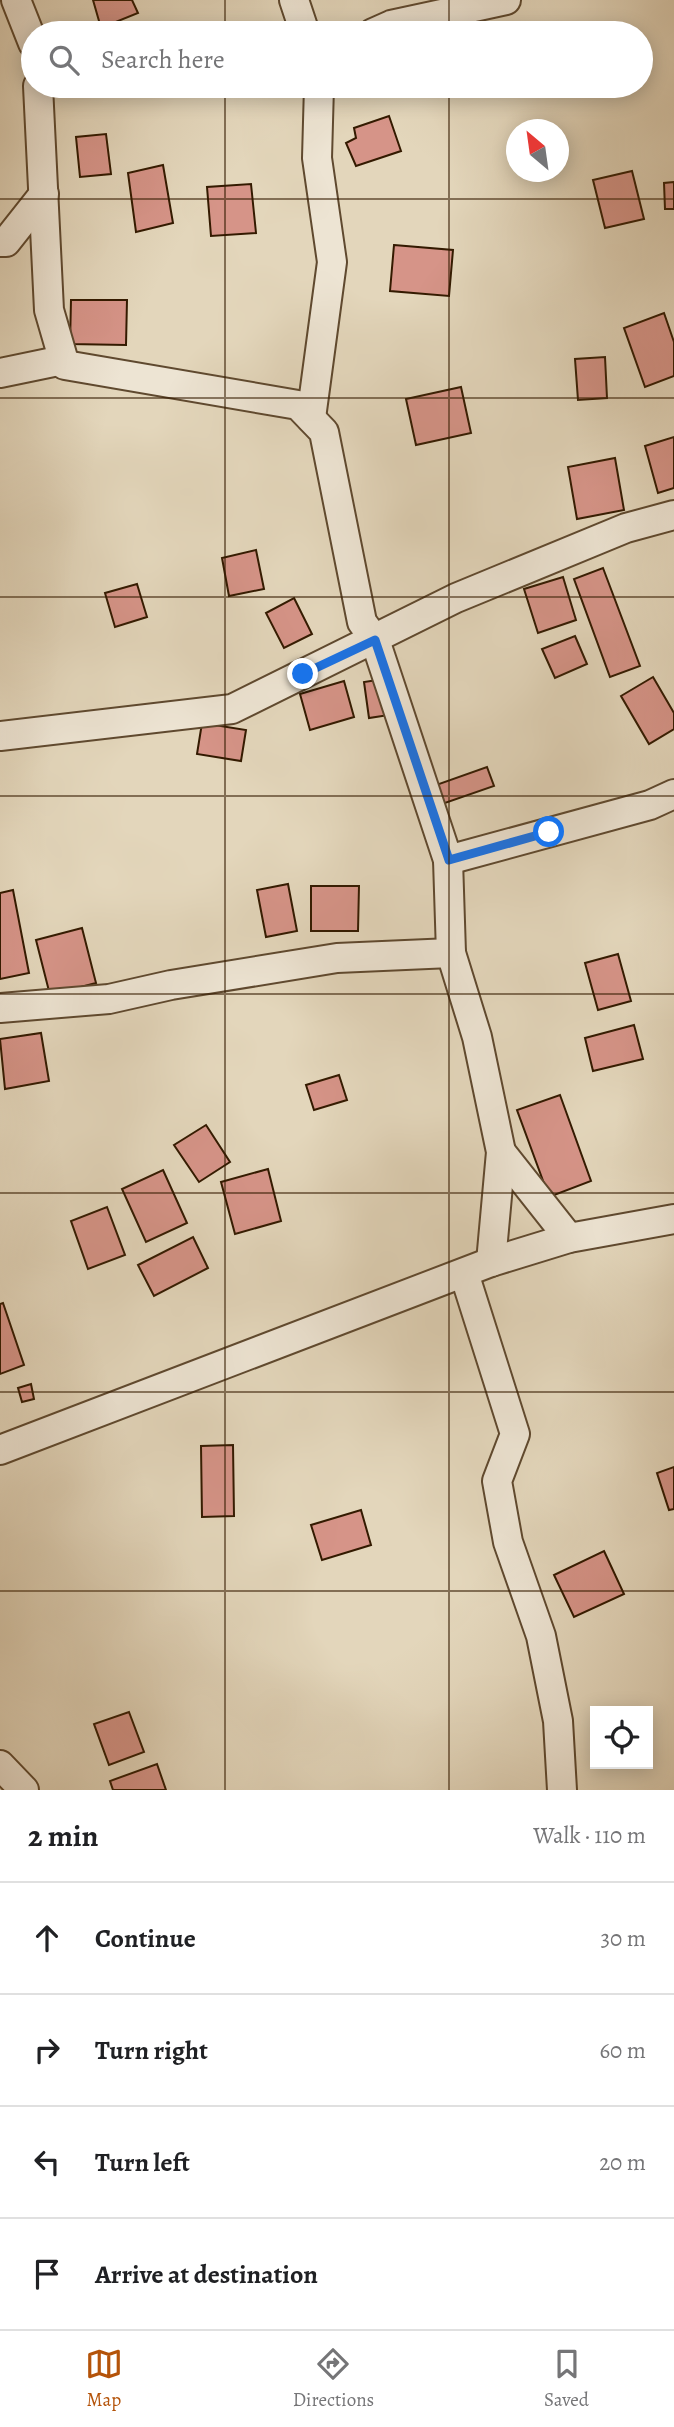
<!DOCTYPE html>
<meta charset="utf-8">
<style>
body{margin:0;font-family:Alegreya,serif;background:#f6f6f6;color:#202124}
.controls{position:absolute;right:21px;bottom:21px;display:grid;overflow:hidden;border-radius:0px;box-shadow:0 4px 18px #0003}
.controls button{width:63px;height:63px;display:grid;place-items:center;padding:0;border:0;border-bottom:2px solid #e0e0e0;background:#fff;color:#202124;font:35px sans-serif}
.compass{position:absolute;left:506px;top:119px;width:63px;height:63px;border-radius:50%;background:#fff;box-shadow:0 4px 18px #0003;rotate:331deg}
.stop{position:absolute;width:21px;height:21px;margin:-16px;border:5px solid #1a73e8;border-radius:50%;background:#fff}
.stop.end{background:#1a73e8;border-color:#fff;box-shadow:0 2px 7px #0008}
.list{margin:0;padding:0;list-style:none}
h2{display:flex;justify-content:space-between;align-items:center;height:91px;margin:0;padding:0 28px;font-size:30px}
h2 small{font-size:23px;font-weight:400;color:#757577}
.list li{display:grid;grid-template-columns:46px 1fr auto;gap:21px;align-items:center;box-sizing:border-box;height:112px;padding:0 28px;border-top:2px solid #e0e0e0}
.list b{display:block;font-size:26px;white-space:nowrap}
.list em{font-size:23px;font-style:normal;color:#757577}
.icon{flex:none;width:38px;height:38px;fill:none;stroke:currentColor;stroke-width:2;stroke-linecap:round;stroke-linejoin:round}
.map{position:relative;flex:none;width:674px;height:1790px;overflow:hidden}
.search{position:absolute;background:#fff;box-shadow:0 4px 18px #0003;left:21px;right:21px;top:21px;height:77px;display:flex;align-items:center;gap:18px;box-sizing:border-box;padding:0 24px;border-radius:38px;color:#757577;font-size:26px}
.sheet{height:539px;background:#fff}
nav{display:flex;justify-content:space-around;align-items:center;box-sizing:border-box;height:98px;border-top:2px solid #e0e0e0;background:#fff;font-size:19px;color:#757577}
nav a{display:grid;justify-items:center;gap:4px}
nav .on{color:#b45309}
.map>svg:first-child{display:block}
</style>
<div class="map">
<svg width="674" height="1790" viewBox="0 0 674 1790">
<rect width="100%" height="100%" fill="#e3d6bb"/>
<filter id="stains"><feTurbulence type="fractalNoise" baseFrequency=".00286" numOctaves="4"/><feColorMatrix values="0 0 0 0 .2 0 0 0 0 .09 0 0 0 0 .02 0 0 0 .5 -.17"/></filter>
<radialGradient id="worn" r=".72"><stop offset=".6" stop-color="#630" stop-opacity="0"/><stop offset="1" stop-color="#630" stop-opacity=".3"/></radialGradient>
<g fill="#d69488" stroke="#331a00" stroke-width="2">
<path d="M93 0H132L138 13 101 28Z"/>
<path d="M389 116 401 151 356 166 346 143 356 138 354 128Z"/>
<path d="M106 134 111 174 80 177 76 137Z"/>
<path d="M163 165 173 223 136 232 128 173Z"/>
<path d="M632 171 644 219 605 228 593 180Z"/>
<path d="M674 182V209H665L664 183Z"/>
<path d="M251 184 256 233 211 236 207 187Z"/>
<path d="M394 245 453 250 449 296 390 291Z"/>
<path d="M71 300H127L126 345 70 344Z"/>
<path d="M664 313 674 342V376L645 387 624 328Z"/>
<path d="M605 357 607 398 578 400 575 359Z"/>
<path d="M461 387 471 433 416 445 406 399Z"/>
<path d="M674 437V488L658 493 645 446Z"/>
<path d="M615 458 624 510 577 519 568 467Z"/>
<path d="M256 550 264 589 229 596 222 558Z"/>
<path d="M603 568 640 666 610 677 574 579Z"/>
<path d="M563 577 576 620 538 633 524 589Z"/>
<path d="M137 584 147 617 115 627 105 593Z"/>
<path d="M294 598 312 634 284 648 266 613Z"/>
<path d="M575 636 587 664 555 678 542 649Z"/>
<path d="M653 677 674 713V729L649 744 621 696Z"/>
<path d="M384 679 389 715 369 718 364 682Z"/>
<path d="M344 681 354 717 310 730 300 694Z"/>
<path d="M202 723 246 730 241 761 197 754Z"/>
<path d="M487 767 494 786 442 804 436 785Z"/>
<path d="M288 884 297 931 266 937 257 890Z"/>
<path d="M311 886H359L358 931H311Z"/>
<path d="M13 890 29 973 0 979V893Z"/>
<path d="M82 928 96 983 50 995 36 940Z"/>
<path d="M618 954 631 1001 598 1010 585 963Z"/>
<path d="M634 1025 643 1059 593 1071 585 1038Z"/>
<path d="M41 1033 49 1081 5 1089 0 1039Z"/>
<path d="M339 1075 347 1100 314 1110 306 1085Z"/>
<path d="M560 1095 591 1181 549 1197 517 1110Z"/>
<path d="M206 1125 230 1162 199 1182 174 1145Z"/>
<path d="M268 1169 281 1221 235 1234 221 1182Z"/>
<path d="M163 1170 187 1223 146 1242 122 1189Z"/>
<path d="M107 1207 125 1255 88 1269 71 1221Z"/>
<path d="M193 1237 208 1268 154 1296 138 1265Z"/>
<path d="M3 1303 24 1365 0 1374V1304Z"/>
<path d="M31 1384 34 1399 22 1402 18 1388Z"/>
<path d="M233 1445 234 1516 202 1517 201 1446Z"/>
<path d="M674 1467V1509L669 1510 657 1473Z"/>
<path d="M361 1510 371 1545 322 1560 311 1525Z"/>
<path d="M604 1551 624 1594 574 1617 554 1575Z"/>
<path d="M129 1712 144 1752 109 1765 94 1724Z"/>
<path d="M157 1764 166 1790H113L110 1781Z"/>
</g>
<g fill="none" stroke-linecap="round" stroke-linejoin="round">
<g stroke="#5f492f" stroke-width="32">
<g id="minor">
<path d="M16 0 33 43"/>
<path d="M294 0 305 33"/>
<path d="M373 33 391 25 506 0"/>
<path d="M38 86 49 310 65 365 298 405 324 432 362 622 375 640 448 860 451 953 477 1037 501 1152 491 1262"/>
<path d="M0 242H6L44 194"/>
<path d="M0 373 63 360"/>
<path d="M311 418 332 262 317 158 319 86"/>
<path d="M0 736 232 709 456 598 626 528 674 515"/>
<path d="M448 860 650 805 674 794"/>
<path d="M0 1008 109 999 171 985 337 958 451 953"/>
<path d="M501 1152 569 1238"/>
<path d="M464 1273 515 1434 497 1481 508 1542 541 1636 558 1721 562 1790"/>
<path d="M0 1450 491 1262 569 1238 674 1219"/>
<path d="M0 1765 24 1790"/>
</g>
</g>
<use href="#minor" stroke="#ede4d3" stroke-width="28"/>
</g>
<g fill="none" stroke-linecap="round" stroke-linejoin="round">
<path stroke="#1a73e8" stroke-width="9" d="M303 674 375 640 449 860 549 832"/>
</g>
<path fill="none" stroke="#331a00" stroke-width="2" stroke-opacity="0.55" d="M225 0V33M449 0V33M225 86V1790M449 86V1790M0 199H674M0 398H674M0 597H674M0 796H674M0 994H674M0 1193H674M0 1392H674M0 1591H674"/>
<rect width="100%" height="100%" filter="url(#stains)"/>
<rect width="100%" height="100%" fill="url(#worn)"/>
</svg>
<div class="controls">
<button><svg class="icon" aria-label="locate" viewBox="0 0 24 24"><circle cx="12" cy="12" r="6"/><path d="M12 2v4M12 18v4M2 12h4M18 12h4"/></svg></button>
</div>
<svg class="compass" viewBox="-18 -18 36 36"><path d="M0-13l5 13h-10z" fill="#e53935"/><path d="M0 13l5-13h-10z" fill="#757577"/></svg>
<div class="stop" style="left:549px;top:832px"></div>
<div class="stop end" style="left:303px;top:674px"></div>
<div class="search"><svg class="icon" aria-label="search" viewBox="0 0 24 24"><circle cx="10" cy="10" r="6"/><path d="M15 15l6 6"/></svg>Search here</div>
</div>
<section class="sheet">
<h2>2 min<small>Walk · 110 m</small></h2>
<ul class="list">
<li><svg class="icon" aria-label="ahead" viewBox="0 0 24 24"><path d="M12 20V5M6 11l6-6 6 6"/></svg><div><b>Continue</b></div><em>30 m</em></li>
<li><svg class="icon" aria-label="right" viewBox="0 0 24 24"><path d="M7 20v-9h11M14 6l5 5-5 5"/></svg><div><b>Turn right</b></div><em>60 m</em></li>
<li><svg class="icon" aria-label="left" viewBox="0 0 24 24"><path d="M17 20v-9H6M10 6l-5 5 5 5"/></svg><div><b>Turn left</b></div><em>20 m</em></li>
<li><svg class="icon" aria-label="arrive" viewBox="0 0 24 24"><path d="M6 21V4h12l-3 4 3 4H6"/></svg><div><b>Arrive at destination</b></div></li>
</ul>
</section>
<nav>
<a class="on"><svg class="icon" aria-label="map" viewBox="0 0 24 24"><path d="M3 6l6-2 6 2 6-2v14l-6 2-6-2-6 2zM9 4v14M15 6v14"/></svg>Map</a>
<a><svg class="icon" aria-label="directions" viewBox="0 0 24 24"><path d="M12 3l9 9-9 9-9-9zM9 14v-3h6M13 9l2 2-2 2"/></svg>Directions</a>
<a><svg class="icon" aria-label="saved" viewBox="0 0 24 24"><path d="M7 4h10v16l-5-4-5 4z"/></svg>Saved</a>
</nav>
